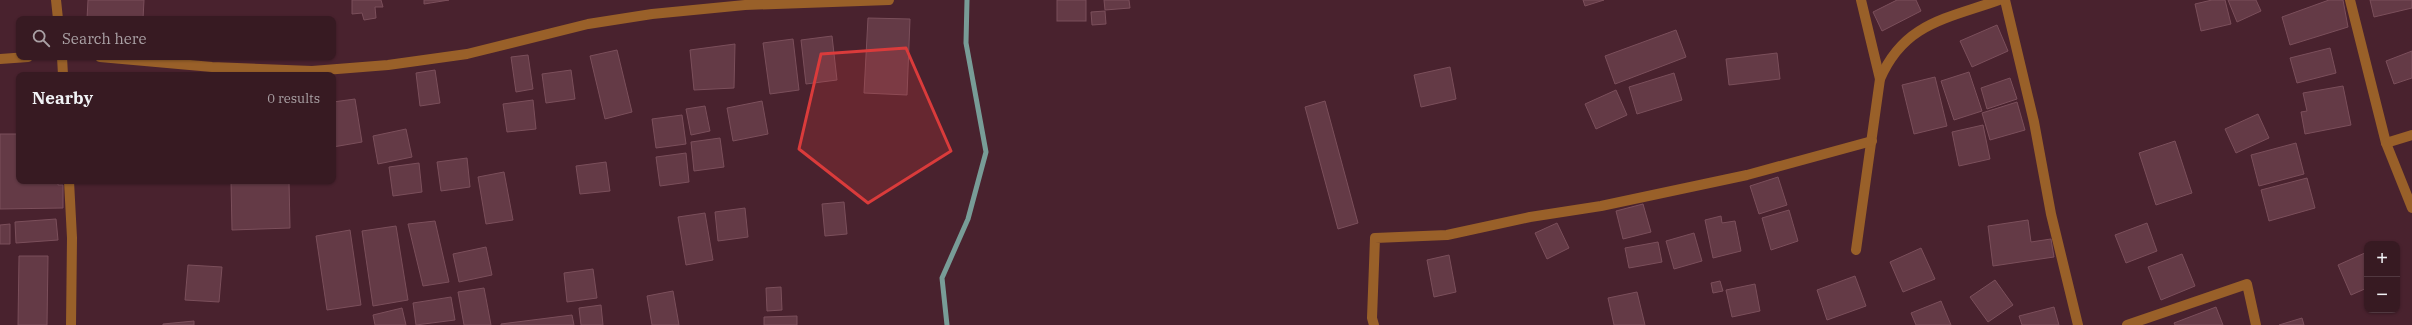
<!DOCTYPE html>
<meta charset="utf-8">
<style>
body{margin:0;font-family:"IBM Plex Serif",serif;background:#3e232a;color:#f1f3f6}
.controls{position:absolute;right:12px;bottom:12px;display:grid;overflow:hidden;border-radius:8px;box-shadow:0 1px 3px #0004}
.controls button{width:36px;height:36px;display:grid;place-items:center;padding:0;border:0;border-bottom:1px solid #513840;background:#371a22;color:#f1f3f6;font:20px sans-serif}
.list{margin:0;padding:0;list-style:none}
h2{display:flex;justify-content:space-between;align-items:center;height:52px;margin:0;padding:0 16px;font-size:17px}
h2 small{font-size:13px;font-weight:400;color:#aaa1a5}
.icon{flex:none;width:22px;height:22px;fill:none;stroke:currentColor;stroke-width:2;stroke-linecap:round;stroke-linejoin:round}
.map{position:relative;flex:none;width:2412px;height:325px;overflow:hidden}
.search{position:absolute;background:#371a22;box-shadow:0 1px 3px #0004;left:16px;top:16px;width:320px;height:44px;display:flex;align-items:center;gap:10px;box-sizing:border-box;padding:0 14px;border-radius:8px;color:#aaa1a5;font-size:15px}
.panel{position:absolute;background:#371a22;box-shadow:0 1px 3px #0004;left:16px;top:72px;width:320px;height:112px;border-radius:8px}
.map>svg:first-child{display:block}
</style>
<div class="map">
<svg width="2412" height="325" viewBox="0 0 2412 325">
<rect width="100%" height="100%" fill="#49222e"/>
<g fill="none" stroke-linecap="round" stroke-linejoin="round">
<path stroke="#789c97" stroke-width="5" d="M947 325 942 278 968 219 986 152 966 43 967 0"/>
</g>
<g fill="#643a46" stroke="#7b4f5b">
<path d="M88 0H144L143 19H87Z"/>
<path d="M352 0H381L383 7H375L376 18 364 20 362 13 352 14Z"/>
<path d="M424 0H449L424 4Z"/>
<rect x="1057" y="0" width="29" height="21"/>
<path d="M1104 0H1129L1130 8 1105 10Z"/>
<path d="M1583 0H1604L1585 6Z"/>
<path d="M1897 0H1916L1921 11 1882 31 1873 12Z"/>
<path d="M2212 0H2225L2231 24 2201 31 2195 4Z"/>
<path d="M2228 0H2256L2261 11 2237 22Z"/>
<path d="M2329 0H2343L2348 27 2290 45 2282 17Z"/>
<path d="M2370 0H2412V8L2374 17Z"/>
<path d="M1105 11 1106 24 1092 25 1091 12Z"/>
<path d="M868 18 910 19 907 95 864 93Z"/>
<path d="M1997 25 2008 51 1972 67 1960 41Z"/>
<path d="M1676 30 1686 57 1615 84 1605 56Z"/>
<path d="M832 36 837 80 806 84 801 40Z"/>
<path d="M793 39 799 90 770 94 763 43Z"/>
<path d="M735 44 734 88 694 90 690 50Z"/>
<path d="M2330 48 2336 73 2297 83 2290 58Z"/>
<path d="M617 50 632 112 605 119 590 56Z"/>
<path d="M2412 51V78L2394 84 2386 61Z"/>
<path d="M1777 53 1780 79 1729 85 1726 59Z"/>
<path d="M528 55 533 89 516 92 511 57Z"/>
<path d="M1450 67 1456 99 1421 107 1414 75Z"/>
<path d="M435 70 440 103 420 106 416 73Z"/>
<path d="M571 70 575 99 546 103 542 74Z"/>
<path d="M1969 72 1982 111 1954 120 1941 81Z"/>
<path d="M1674 73 1682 100 1637 114 1629 87Z"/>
<path d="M1935 77 1947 126 1914 134 1902 85Z"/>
<path d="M2010 78 2017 99 1987 109 1981 88Z"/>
<path d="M2343 86 2351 125 2305 134 2301 112 2307 111 2303 93Z"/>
<path d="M1616 90 1627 115 1596 129 1585 104Z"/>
<path d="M355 99 362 142 333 147V102Z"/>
<path d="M533 100 536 129 507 132 503 104Z"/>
<path d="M762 101 768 134 733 141 727 108Z"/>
<path d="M1325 101 1358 223 1338 229 1305 107Z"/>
<path d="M2017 102 2025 130 1990 140 1982 113Z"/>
<path d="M705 106 710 131 691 135 686 109Z"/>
<path d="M2258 114 2269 138 2236 153 2225 129Z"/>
<path d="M682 115 686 144 656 148 652 119Z"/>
<path d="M1983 125 1990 159 1959 166 1952 132Z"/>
<path d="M406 129 412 157 378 164 373 136Z"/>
<path d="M0 134H19V181H58V185H63V208L0 209Z"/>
<path d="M720 138 724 167 694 171 691 142Z"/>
<path d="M2175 141 2192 193 2156 205 2139 153Z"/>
<path d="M2296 143 2304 174 2259 186 2251 155Z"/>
<path d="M686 153 689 182 660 186 656 157Z"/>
<path d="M467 158 470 187 441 191 437 162Z"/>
<path d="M606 162 610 191 580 194 576 166Z"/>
<path d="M419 163 422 192 393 196 389 167Z"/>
<path d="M504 172 513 220 486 224 478 177Z"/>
<path d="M1778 177 1787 205 1759 214 1750 186Z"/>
<path d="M2307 178 2315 208 2269 221 2261 190Z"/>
<path d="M231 181H289L290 228 232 230Z"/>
<path d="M844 202 847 234 825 236 822 204Z"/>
<path d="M1643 204 1651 232 1623 239 1616 211Z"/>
<path d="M745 208 748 237 718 241 715 212Z"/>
<path d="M1789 210 1798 241 1771 250 1762 218Z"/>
<path d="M705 213 713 260 686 265 678 217Z"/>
<path d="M1721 216 1722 223 1735 221 1741 251 1713 258 1705 220Z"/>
<path d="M56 219 58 240 16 243 15 222Z"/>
<path d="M2028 220 2031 242 2051 239 2054 257 1993 266 1988 226Z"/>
<path d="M435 221 449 282 423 286 408 224Z"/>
<path d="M1557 223 1569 248 1547 259 1535 233Z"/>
<path d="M2147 223 2157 251 2126 263 2115 235Z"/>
<path d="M10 224V244H0V225Z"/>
<path d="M396 226 408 300 373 306 362 231Z"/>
<path d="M350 230 361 305 327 310 316 236Z"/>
<path d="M1694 233 1702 261 1674 269 1666 241Z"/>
<path d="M1658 242 1662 262 1629 268 1625 248Z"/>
<path d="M486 247 492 275 459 282 453 254Z"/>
<path d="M1921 248 1935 279 1903 292 1890 262Z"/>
<path d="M2367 252V288L2351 295 2338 265Z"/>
<path d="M2182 254 2195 286 2161 300 2148 267Z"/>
<path d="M1449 255 1456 292 1434 297 1427 260Z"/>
<path d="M19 256H48L47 325H18Z"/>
<path d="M188 265 222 267 219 302 185 300Z"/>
<path d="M593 269 597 298 567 302 564 273Z"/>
<path d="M1855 276 1866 306 1827 320 1817 290Z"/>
<path d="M1995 280 2013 305 1988 322 1970 297Z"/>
<path d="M1720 281 1723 291 1713 293 1711 283Z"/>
<path d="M1755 284 1760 311 1732 317 1726 290Z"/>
<path d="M781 287 782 310 767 311 766 288Z"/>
<path d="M484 288 491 325H464L458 292Z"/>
<path d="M673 291 679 325H652L647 296Z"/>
<path d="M1637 292 1645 325H1614L1608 298Z"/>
<path d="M451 297 455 320 416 325 413 303Z"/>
<path d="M1941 301 1951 325H1916L1911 313Z"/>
<path d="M601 305 603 325H581L579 308Z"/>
<path d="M2054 307 2059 325H2022L2019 316Z"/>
<path d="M2216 307 2223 325H2175L2174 323Z"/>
<path d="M402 308 406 325H375L373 315Z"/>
<path d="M572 315 574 325H501V324Z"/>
<path d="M797 316V325H764V317Z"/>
<path d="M2302 318 2304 325H2279Z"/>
<path d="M194 321V325H163V324Z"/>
</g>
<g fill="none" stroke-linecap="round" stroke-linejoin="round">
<g stroke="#996029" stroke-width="10">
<path d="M56 0 58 19"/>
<path d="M1861 0 1880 79"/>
<path d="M2005 0 2034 122 2051 214 2078 325"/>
<path d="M2350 0 2386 143"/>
<path d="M62 57 63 75"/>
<path d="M100 57 212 67 312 71 388 65 467 54 588 24 652 14 745 5 889 0"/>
<path d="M0 59 28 57"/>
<path d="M2412 135 2386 143 2412 208"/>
<path d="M69 181 72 238 71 325"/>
<path d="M1856 250 1880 79C1904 23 1946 19 1999 0"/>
<path d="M1374 325 1372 318 1375 238 1447 235 1530 217 1601 206 1747 175 1872 141"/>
<path d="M2127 325 2247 284 2256 325"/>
</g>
</g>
<path fill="#da3b3b" fill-opacity="0.2" stroke="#da3b3b" stroke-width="3" stroke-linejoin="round" d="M906 48 951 151 868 203 799 149 821 54Z"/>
</svg>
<div class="controls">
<button>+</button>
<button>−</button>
</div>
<div class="search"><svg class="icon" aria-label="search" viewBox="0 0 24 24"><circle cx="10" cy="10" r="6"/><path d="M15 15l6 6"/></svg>Search here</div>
<section class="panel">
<h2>Nearby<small>0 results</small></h2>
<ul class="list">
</ul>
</section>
</div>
